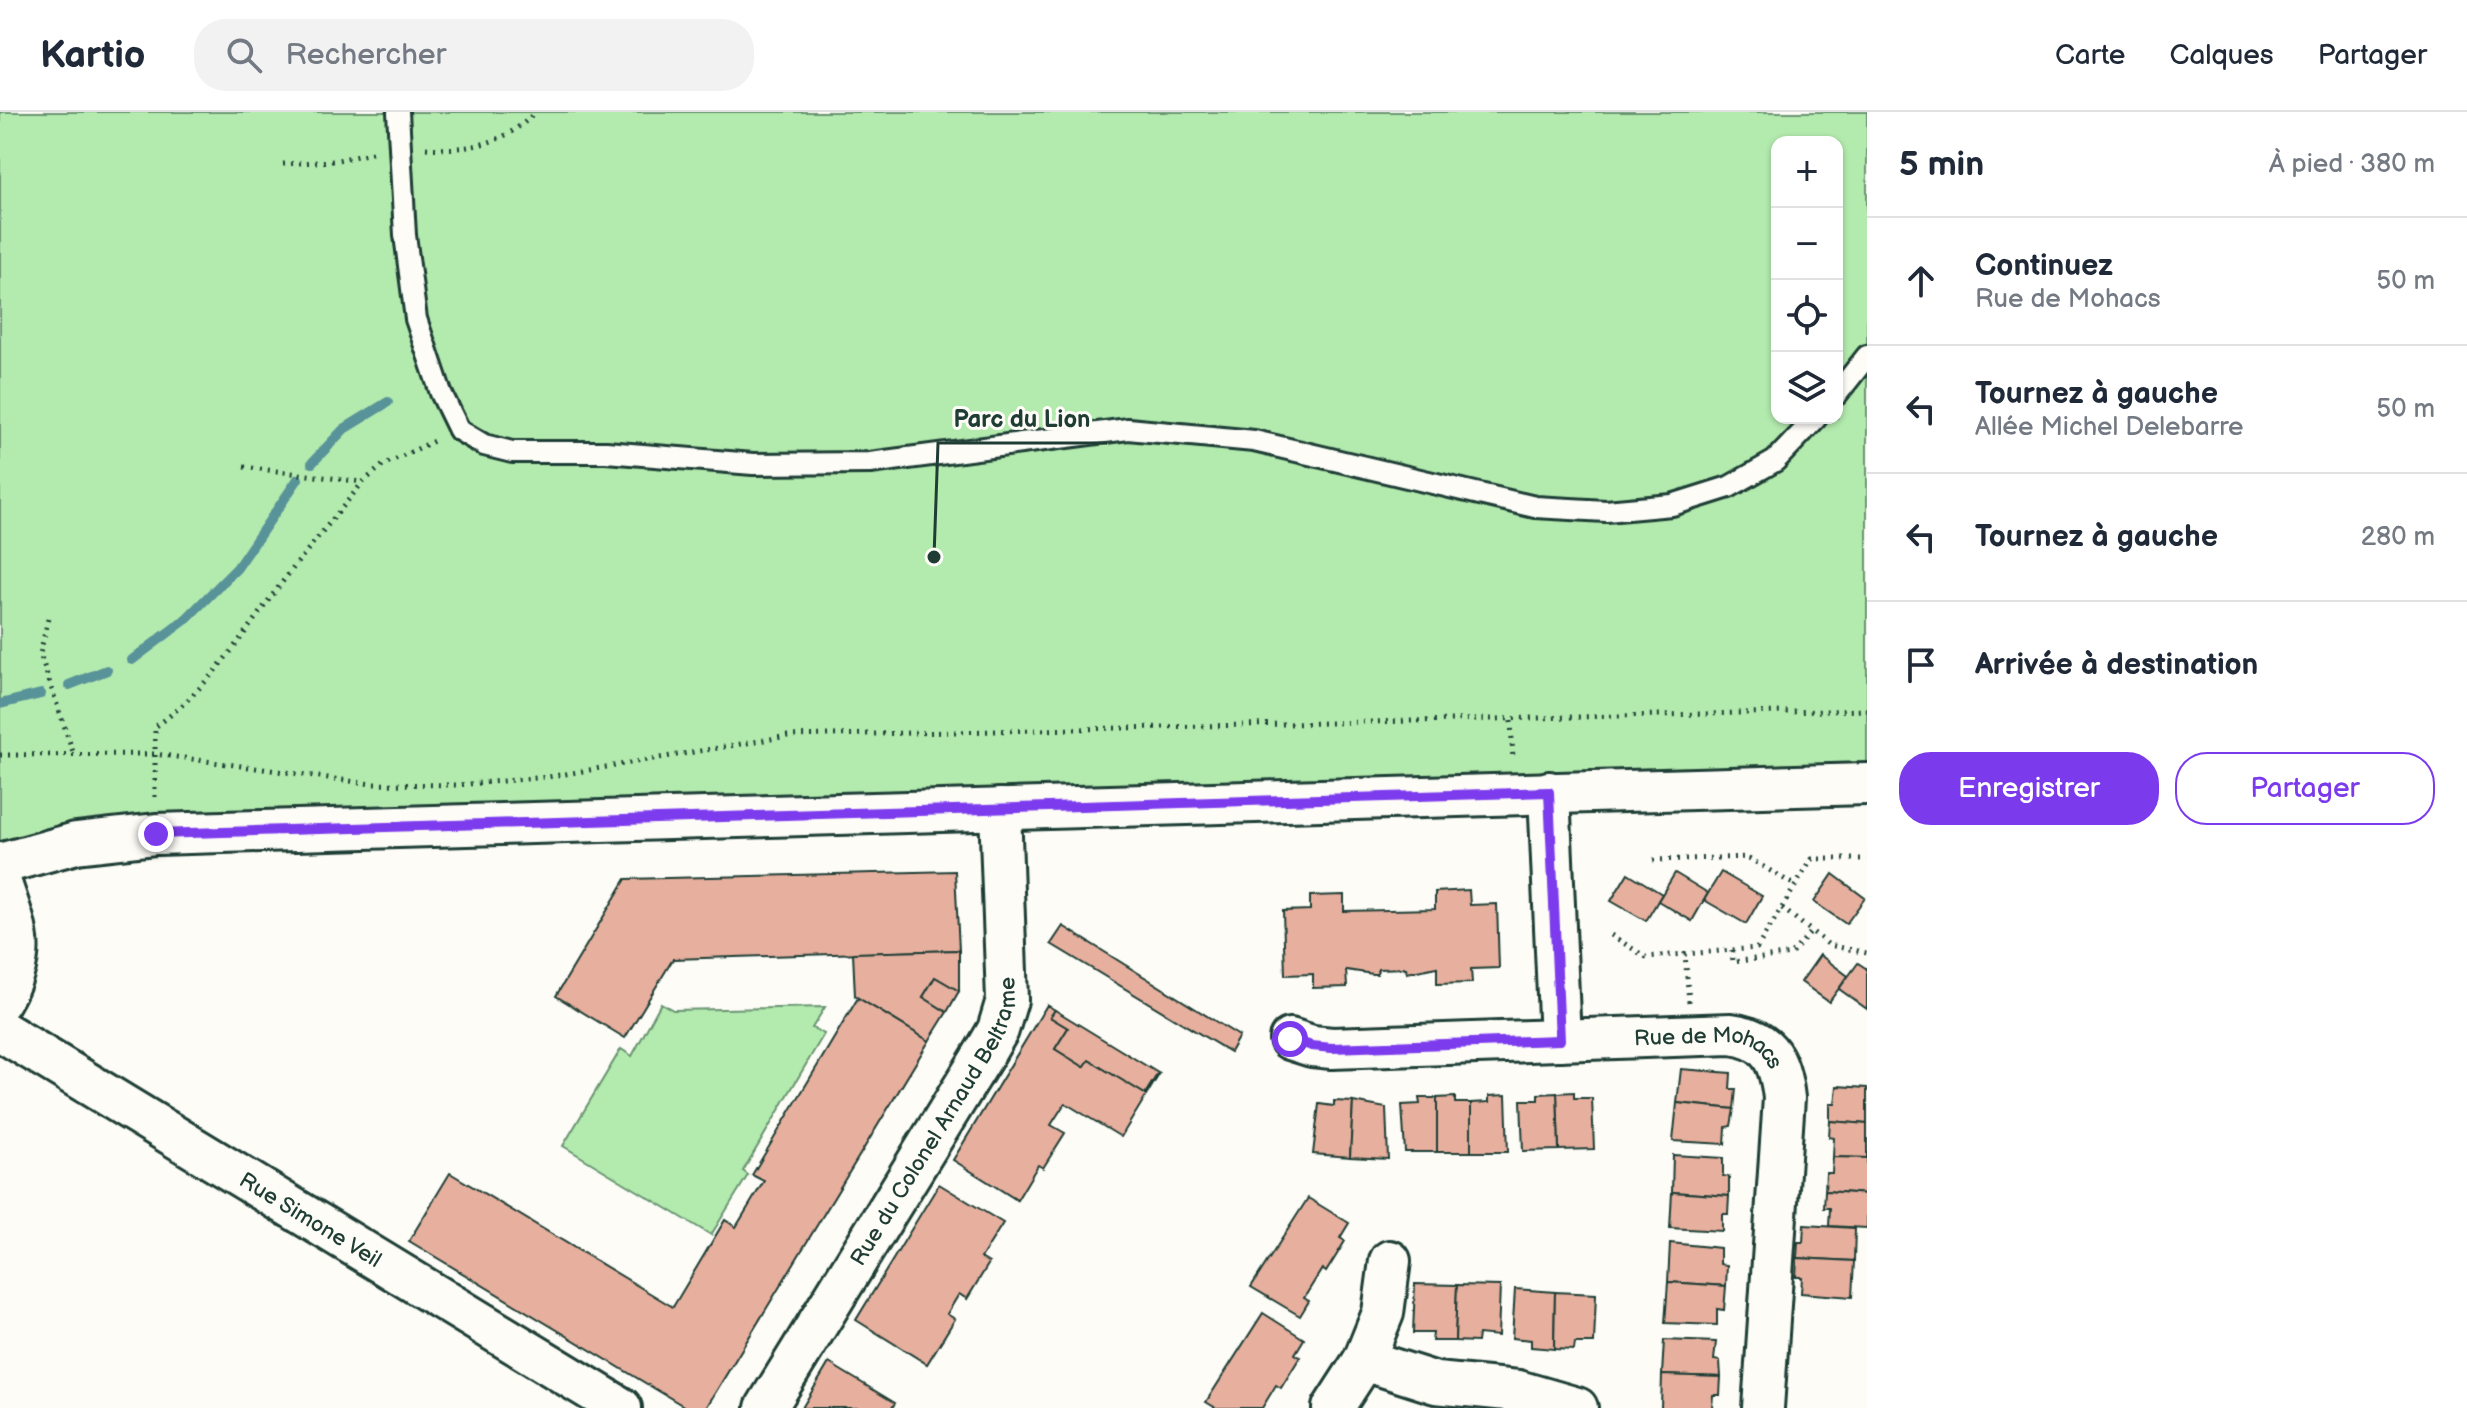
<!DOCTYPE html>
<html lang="fr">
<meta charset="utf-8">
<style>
body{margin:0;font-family:"Balsamiq Sans",sans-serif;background:#f2f2f3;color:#1f2937}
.controls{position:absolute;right:24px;top:24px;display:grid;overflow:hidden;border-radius:16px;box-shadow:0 2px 6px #0004}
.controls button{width:72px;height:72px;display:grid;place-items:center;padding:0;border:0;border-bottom:2px solid #e0e1e3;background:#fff;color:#1f2937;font:40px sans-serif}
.stop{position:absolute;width:24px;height:24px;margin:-18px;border:6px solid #7c3aed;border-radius:50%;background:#fff}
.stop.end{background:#7c3aed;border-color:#fff;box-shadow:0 2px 8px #0008}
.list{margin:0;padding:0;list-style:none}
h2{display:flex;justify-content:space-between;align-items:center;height:104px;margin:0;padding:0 32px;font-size:34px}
h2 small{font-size:26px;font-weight:400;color:#747a83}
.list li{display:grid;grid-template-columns:52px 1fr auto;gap:24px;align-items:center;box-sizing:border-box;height:128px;padding:0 32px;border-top:2px solid #e0e1e3}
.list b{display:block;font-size:30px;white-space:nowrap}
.list p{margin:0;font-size:26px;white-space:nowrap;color:#747a83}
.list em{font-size:26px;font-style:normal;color:#747a83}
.actions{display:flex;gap:16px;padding:24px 32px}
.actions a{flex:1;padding:18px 0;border:2px solid #7c3aed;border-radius:32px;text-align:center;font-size:28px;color:#7c3aed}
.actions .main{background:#7c3aed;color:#fff}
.icon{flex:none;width:44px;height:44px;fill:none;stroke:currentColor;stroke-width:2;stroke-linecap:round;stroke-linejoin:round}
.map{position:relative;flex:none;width:1867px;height:1296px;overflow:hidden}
header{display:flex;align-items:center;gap:48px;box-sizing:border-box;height:112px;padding:0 40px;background:#fff;border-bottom:2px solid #e0e1e3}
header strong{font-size:38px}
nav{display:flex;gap:44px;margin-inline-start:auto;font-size:28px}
.search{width:560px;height:72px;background:#f2f2f3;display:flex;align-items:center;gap:20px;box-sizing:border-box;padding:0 28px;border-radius:32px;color:#747a83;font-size:30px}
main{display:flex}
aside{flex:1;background:#fff}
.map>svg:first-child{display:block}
</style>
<header>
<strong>Kartio</strong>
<div class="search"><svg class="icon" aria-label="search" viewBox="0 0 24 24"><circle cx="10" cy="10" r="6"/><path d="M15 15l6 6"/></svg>Rechercher</div>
<nav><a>Carte</a><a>Calques</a><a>Partager</a></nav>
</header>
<main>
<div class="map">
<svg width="1867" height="1296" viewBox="0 0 1867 1296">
<rect width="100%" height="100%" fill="#fdfcf7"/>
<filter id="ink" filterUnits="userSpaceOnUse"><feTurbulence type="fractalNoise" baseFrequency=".0125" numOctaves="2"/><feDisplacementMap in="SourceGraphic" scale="16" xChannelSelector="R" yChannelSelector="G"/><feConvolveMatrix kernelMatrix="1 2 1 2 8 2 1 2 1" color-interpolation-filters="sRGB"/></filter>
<g filter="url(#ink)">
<g fill="#b3eaae" stroke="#699471" stroke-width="2" fill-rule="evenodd">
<path d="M0 0H1867V655L0 737ZM1777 30H1837V306H1777Z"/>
<path d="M661 891 673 898 825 895 812 916 824 922 743 1059 748 1063 711 1123 563 1034 621 937 632 944Z"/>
</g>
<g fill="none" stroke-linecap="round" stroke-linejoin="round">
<g stroke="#589399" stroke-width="10">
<path d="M312 351 344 317 388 290"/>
<path d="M132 548 185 508 237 456 298 367"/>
<path d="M69 573 107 558"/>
<path d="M0 592 41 582"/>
</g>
</g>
<g fill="#e7af9e" stroke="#1f3d34" stroke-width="2">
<path d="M955 759 959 838 673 847 625 926 556 884 626 767Z"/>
<path d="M1721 760 1762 784 1746 812 1704 788Z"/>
<path d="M1628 761 1662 782 1646 809 1611 789Z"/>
<path d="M1675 761 1708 781 1692 809 1658 789Z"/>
<path d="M1833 762 1865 786 1846 812 1814 790Z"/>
<path d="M1469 778 1470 793 1497 792 1499 856 1471 857 1472 871 1437 872V855L1407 861 1406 856 1378 857 1377 862H1373L1346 858 1347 875 1313 876V862L1285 863 1283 799 1310 798V784L1344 783V799L1435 797V780Z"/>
<path d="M1063 814 1239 924 1230 940 1051 832Z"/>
<path d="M959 838V879L935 865 923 885 947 900 929 929 855 884 853 841Z"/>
<path d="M1820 843 1848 864 1829 890 1801 870Z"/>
<path d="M1858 851 1867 857V897L1839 877Z"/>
<path d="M935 865 959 879 947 900 923 885Z"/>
<path d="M858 886 929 929 706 1296H687L409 1129 450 1061 673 1195 725 1108 736 1115 764 1069 752 1063Z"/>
<path d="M1047 893 1055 898 1050 905 1068 916 1055 937 1084 955 1089 948 1145 982 1160 961 1121 1025 1065 991 1051 1013 1065 1021 1043 1056 1038 1053 1017 1088 953 1048Z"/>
<path d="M1055 898 1158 961 1145 982 1089 948 1084 955 1055 937 1068 916 1050 905Z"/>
<path d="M1681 957 1731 961 1730 977H1736L1734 997 1677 991Z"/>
<path d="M1837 974 1867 976V1012L1830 1009V992H1835Z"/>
<path d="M1574 980V986H1592L1594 1037 1559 1038 1557 981Z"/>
<path d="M1557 981 1559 1038 1523 1039 1521 988H1538V982Z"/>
<path d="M1506 983 1508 1040H1471V991L1489 990V984Z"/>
<path d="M1455 985V991H1471V1040H1437V986Z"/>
<path d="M1419 986H1437V1040H1405L1402 993 1420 992Z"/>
<path d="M1334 989 1353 990 1350 1045 1313 1042 1319 992 1334 994Z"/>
<path d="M1353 990 1386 996 1388 1047 1350 1045Z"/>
<path d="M1677 991 1734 997 1731 1014 1726 1015 1725 1032 1673 1029Z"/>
<path d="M1830 1009 1867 1012V1046L1833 1045 1834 1026 1829 1025Z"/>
<path d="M1673 1043 1723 1046V1064L1729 1065V1084L1672 1080Z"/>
<path d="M1833 1045 1867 1046V1082L1825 1079 1826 1061H1832Z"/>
<path d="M939 1072 1003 1111 981 1146 989 1151 967 1187 959 1182 947 1202 955 1207 927 1252 856 1208Z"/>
<path d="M1825 1079 1867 1082V1116L1829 1114 1830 1096H1824Z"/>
<path d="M1672 1080 1729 1084 1728 1102H1722V1119L1670 1116Z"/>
<path d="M1308 1086 1349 1111 1340 1126 1345 1129 1336 1144 1326 1160 1322 1157 1304 1186 1309 1189 1300 1204 1251 1175Z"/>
<path d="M1804 1113 1855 1116 1854 1149 1797 1146 1798 1130H1803Z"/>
<path d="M1670 1131 1720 1136V1152L1727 1153 1726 1174 1668 1170Z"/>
<path d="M1797 1146 1854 1149 1852 1185 1801 1181 1802 1165H1796Z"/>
<path d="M1668 1170 1726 1174 1724 1198 1717 1197V1213L1665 1211Z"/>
<path d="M1415 1172 1457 1173 1455 1229H1432L1433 1221H1413Z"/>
<path d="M1457 1173 1500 1174 1498 1224 1478 1222 1477 1230 1455 1229Z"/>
<path d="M1515 1177 1555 1180 1554 1237 1531 1235V1228L1512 1226Z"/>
<path d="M1555 1180 1596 1182 1594 1231H1575L1574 1238 1554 1237Z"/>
<path d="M1263 1201 1304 1227 1295 1242 1300 1245 1281 1276 1276 1273 1262 1296H1216L1206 1290Z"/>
<path d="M1664 1228 1716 1230 1714 1248 1720 1249 1721 1265 1662 1263Z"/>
<path d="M829 1251 895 1291 892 1296H802Z"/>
<path d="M1662 1263 1721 1265 1720 1283H1713L1712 1296H1661Z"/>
</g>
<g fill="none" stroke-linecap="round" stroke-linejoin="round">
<g stroke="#1f3d34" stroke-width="26">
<g id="lane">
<path d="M398 0 405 123 416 207 441 281 459 318 484 333 512 340H606L753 352 870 351 1128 317 1254 329 1535 395 1606 399 1672 393 1729 375 1775 349 1816 306"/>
<path d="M1837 282 1867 244"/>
</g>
</g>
<g stroke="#1f3d34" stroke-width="46">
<g id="street">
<path d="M1549 680 1560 928"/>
<path d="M0 752 76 731 156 722 1867 672"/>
<path d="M0 769C17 819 29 840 0 889"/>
<path id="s1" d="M0 918 621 1296"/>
<path id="s2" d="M1290 927 1312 934 1332 936 1731 922C1770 927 1780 950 1784 986L1763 1296"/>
<path d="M1390 1149 1383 1201 1364 1248 1436 1271 1518 1279 1577 1296"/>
<path id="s3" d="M766 1296 984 942 998 918 1007 888 1000 697"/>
<path d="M1333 1296 1364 1248"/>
</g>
</g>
<g stroke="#1f3d34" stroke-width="5" stroke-dasharray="2 6" stroke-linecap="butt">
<path d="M426 36C468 39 506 32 535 0"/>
<path d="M283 52 333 49 377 40"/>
<path d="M244 355 362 370"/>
<path d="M48 507 40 542 73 640"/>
<path d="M1511 609 1513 648"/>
<path d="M0 643 155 642 371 672 457 673 548 665 788 624 1867 598"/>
<path d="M155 685V615C201 582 230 541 263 496 294 453 329 412 363 370L383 353 436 328"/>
<path d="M1653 748 1747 745 1796 774"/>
<path d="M1782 796 1829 833 1867 841"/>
<path d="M1611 823 1646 845 1685 842"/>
<path d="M1732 838 1733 850 1791 842 1812 819"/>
<path d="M1689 890 1685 842 1757 836 1812 747H1867"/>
</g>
<use href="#lane" stroke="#fdfcf7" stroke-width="20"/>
<use href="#street" stroke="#fdfcf7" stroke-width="40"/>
</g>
</g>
<g fill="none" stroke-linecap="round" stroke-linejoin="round" filter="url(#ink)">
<path stroke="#7c3aed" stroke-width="10" d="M156 722 1549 680 1560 928 1332 936 1312 934 1290 927"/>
</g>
<g text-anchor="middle" stroke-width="6" stroke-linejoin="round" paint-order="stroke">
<g font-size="22" fill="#1f3d34" stroke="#fdfcf7">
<text dy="8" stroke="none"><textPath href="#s2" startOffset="424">Rue de Mohacs</textPath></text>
<text dy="8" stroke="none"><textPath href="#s3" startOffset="334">Rue du Colonel Arnaud Beltrame</textPath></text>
<text dy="8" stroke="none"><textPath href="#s1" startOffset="364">Rue Simone Veil</textPath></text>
</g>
</g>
<path fill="none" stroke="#1f3d34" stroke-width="3" d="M934 445L938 331H1107"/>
<circle fill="#1f3d34" stroke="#fdfcf7" stroke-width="3" cx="934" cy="445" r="8"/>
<g font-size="24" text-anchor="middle" font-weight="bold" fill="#1f3d34" stroke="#fdfcf7" stroke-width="6" stroke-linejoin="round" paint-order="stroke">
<text x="1022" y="315">Parc du Lion</text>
</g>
</svg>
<div class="controls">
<button>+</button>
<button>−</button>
<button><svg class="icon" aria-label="locate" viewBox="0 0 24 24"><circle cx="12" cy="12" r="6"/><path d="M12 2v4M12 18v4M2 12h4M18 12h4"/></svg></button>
<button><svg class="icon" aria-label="layers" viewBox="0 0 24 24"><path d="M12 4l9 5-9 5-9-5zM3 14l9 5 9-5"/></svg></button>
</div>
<div class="stop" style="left:1290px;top:927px"></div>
<div class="stop end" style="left:156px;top:722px"></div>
</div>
<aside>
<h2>5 min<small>À pied · 380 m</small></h2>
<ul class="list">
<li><svg class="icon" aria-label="ahead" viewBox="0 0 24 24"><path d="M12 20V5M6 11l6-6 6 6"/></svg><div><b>Continuez</b><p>Rue de Mohacs</p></div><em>50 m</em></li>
<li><svg class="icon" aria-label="left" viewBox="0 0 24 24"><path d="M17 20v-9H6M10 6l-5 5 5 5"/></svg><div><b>Tournez à gauche</b><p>Allée Michel Delebarre</p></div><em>50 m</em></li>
<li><svg class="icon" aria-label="left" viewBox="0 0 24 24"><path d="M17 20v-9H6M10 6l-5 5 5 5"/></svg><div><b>Tournez à gauche</b></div><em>280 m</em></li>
<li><svg class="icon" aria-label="arrive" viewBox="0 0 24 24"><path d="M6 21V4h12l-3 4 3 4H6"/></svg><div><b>Arrivée à destination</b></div></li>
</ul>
<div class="actions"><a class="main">Enregistrer</a><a>Partager</a></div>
</aside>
</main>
